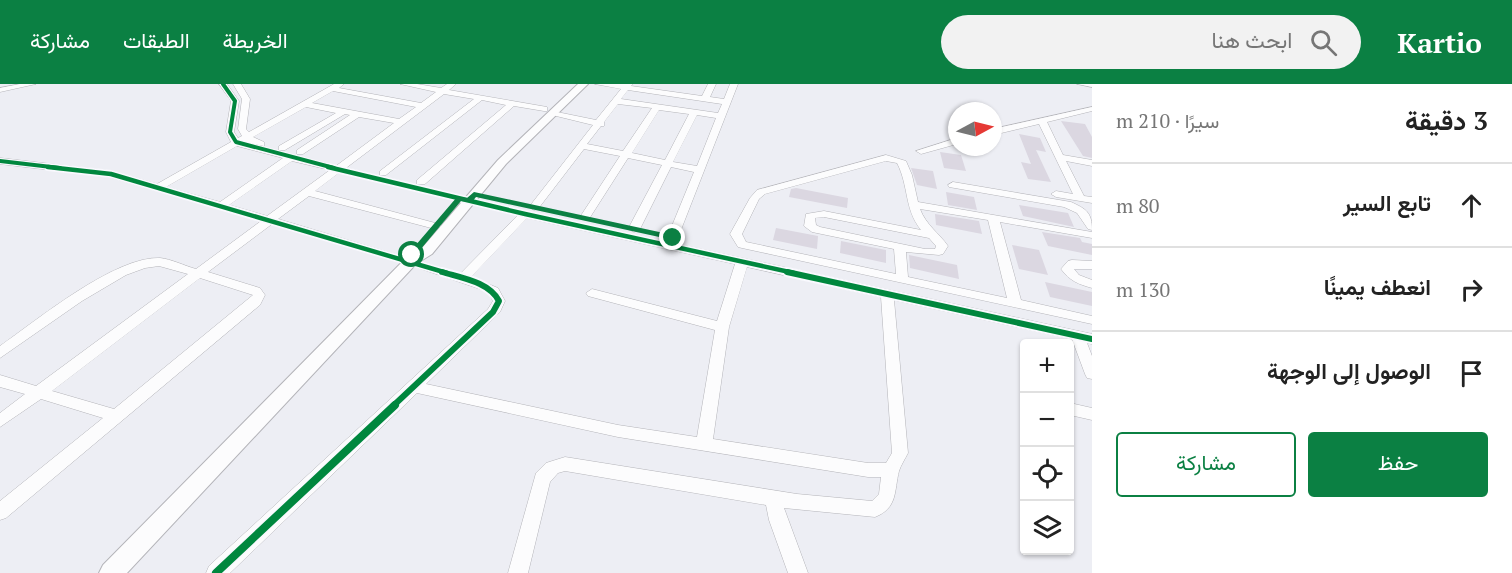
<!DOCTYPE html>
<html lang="ar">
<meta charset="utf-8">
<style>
body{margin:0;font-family:"PT Serif",Vazirmatn,serif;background:#f2f2f2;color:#222;direction:rtl}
.controls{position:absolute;right:18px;bottom:18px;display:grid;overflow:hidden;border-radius:6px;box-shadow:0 2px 4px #0004}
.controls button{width:54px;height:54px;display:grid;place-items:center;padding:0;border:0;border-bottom:2px solid #e0e0e0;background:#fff;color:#222;font:30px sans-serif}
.compass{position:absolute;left:948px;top:18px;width:54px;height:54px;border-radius:50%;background:#fff;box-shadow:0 2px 4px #0004;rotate:83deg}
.stop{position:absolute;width:18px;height:18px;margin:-14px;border:4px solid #0b8043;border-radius:50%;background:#fff}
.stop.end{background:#0b8043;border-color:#fff;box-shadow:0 2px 6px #0008}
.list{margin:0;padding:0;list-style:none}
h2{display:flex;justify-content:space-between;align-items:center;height:78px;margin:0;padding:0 24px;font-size:26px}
h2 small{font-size:20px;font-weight:400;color:#767676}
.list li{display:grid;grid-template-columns:39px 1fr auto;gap:18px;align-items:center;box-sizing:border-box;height:84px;padding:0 24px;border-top:2px solid #e0e0e0}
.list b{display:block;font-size:22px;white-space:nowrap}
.list em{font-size:20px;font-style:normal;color:#767676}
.actions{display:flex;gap:12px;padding:18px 24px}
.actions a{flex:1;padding:14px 0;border:2px solid #0b8043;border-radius:6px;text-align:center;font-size:21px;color:#0b8043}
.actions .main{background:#0b8043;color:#fff}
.icon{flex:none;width:33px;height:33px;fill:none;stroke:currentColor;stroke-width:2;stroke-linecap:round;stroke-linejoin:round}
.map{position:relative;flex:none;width:1092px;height:489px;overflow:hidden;direction:ltr}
header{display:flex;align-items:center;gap:36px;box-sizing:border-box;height:84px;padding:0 30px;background:#0b8043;color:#fff}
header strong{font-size:28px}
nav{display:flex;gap:33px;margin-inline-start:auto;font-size:21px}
.search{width:420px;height:54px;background:#f2f2f2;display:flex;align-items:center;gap:15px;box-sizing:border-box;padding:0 21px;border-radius:33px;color:#767676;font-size:22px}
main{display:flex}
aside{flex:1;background:#fff}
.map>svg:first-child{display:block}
</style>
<header>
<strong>Kartio</strong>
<div class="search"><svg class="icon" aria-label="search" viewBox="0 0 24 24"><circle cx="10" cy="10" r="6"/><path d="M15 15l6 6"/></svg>ابحث هنا</div>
<nav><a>الخريطة</a><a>الطبقات</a><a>مشاركة</a></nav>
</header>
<main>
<aside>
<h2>3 دقيقة<small>سيرًا · 210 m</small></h2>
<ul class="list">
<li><svg class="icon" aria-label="ahead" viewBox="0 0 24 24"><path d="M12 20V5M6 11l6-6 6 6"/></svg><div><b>تابع السير</b></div><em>80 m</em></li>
<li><svg class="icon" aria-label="right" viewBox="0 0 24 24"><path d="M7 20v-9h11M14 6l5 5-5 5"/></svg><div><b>انعطف يمينًا</b></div><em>130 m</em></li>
<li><svg class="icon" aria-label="arrive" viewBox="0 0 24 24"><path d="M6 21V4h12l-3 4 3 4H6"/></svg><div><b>الوصول إلى الوجهة</b></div></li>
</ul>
<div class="actions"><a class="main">حفظ</a><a>مشاركة</a></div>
</aside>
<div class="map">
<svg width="1092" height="489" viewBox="0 0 1092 489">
<rect width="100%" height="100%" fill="#edeef4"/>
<g fill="#dbd7e1">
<path d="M1061 37 1085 40 1092 53V74L1083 72Z"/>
<path d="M1019 50 1040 54 1046 68 1036 66 1051 98 1028 95 1021 78 1031 80Z"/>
<path d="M940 68 961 71 966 87 944 84Z"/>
<path d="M911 84 933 87 937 105 917 101Z"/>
<path d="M796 104 848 114 847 124 789 113 791 105Z"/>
<path d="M946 108 974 113 977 126 948 121Z"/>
<path d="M1019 121 1068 129 1074 143 1023 132Z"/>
<path d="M935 130 979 137 982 150 936 141Z"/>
<path d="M776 144 818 152 817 165 773 156Z"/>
<path d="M1042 148 1080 154 1082 158 1092 160V171L1048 162Z"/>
<path d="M841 157 886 166V179L840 169Z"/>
<path d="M1012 161 1039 166 1048 191 1019 185Z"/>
<path d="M909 171 957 181 959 195 910 184Z"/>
<path d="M1045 198 1092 208V222L1050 213Z"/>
</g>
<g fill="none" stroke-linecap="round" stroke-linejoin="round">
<g stroke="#b4b4b9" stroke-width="1">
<g id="minor">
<path d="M20 0H36L0 8V4Z"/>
<path d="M219 0H227L239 17 234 48 238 54 242 52 238 45 242 15 233 0H241L250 15 246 45 249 48 334 0H344L339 4 421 19 436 8 400 0H417L441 4 447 0H456L449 6 547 23V27H544L514 22 425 100H417V96L506 21 482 16 386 91H380V87L474 15 444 10 346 84 525 127 1092 250V260L1087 259 1092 272V295L1087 294 1085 290 1072 255 894 216 908 369C905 375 901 381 899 387 894 407 898 424 875 433L784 424 808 489H788L769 436 766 421 565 387 558 389 550 398 528 489H508L536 389 546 379 565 373 797 410 872 417 879 410 881 393H868L618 353 417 309 230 489H206L209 482 488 225 493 217 489 209 483 206 407 180 272 140 208 188 260 204 265 211 260 221 6 434 0 436V417L103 334 41 315 0 343V329L25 310 0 303V291L36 302 188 190 159 182 145 184 126 191 82 217 0 274V262C37 236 115 172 160 174 171 175 185 182 196 185L261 137 110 93 0 80V74L111 87 157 100 231 58 226 48 231 17ZM333 7 416 23 399 35 312 19ZM306 23 336 29 279 62V66H285L345 30 350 31 297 66V70H303L359 33 394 39 336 82 250 61 244 58 264 62V58L253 53ZM237 62 283 74 220 118 166 103ZM292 77 330 86 267 132 229 121ZM340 88 518 131 460 190 278 135 309 112 435 145 441 142 439 140 315 107ZM527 134 735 180 717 237 592 205 586 209 588 212 715 246 697 353 618 341 426 300 500 228 505 217 498 204 471 193ZM747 183 881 213 892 369 886 379H868L713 355 729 243ZM200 194 253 211 114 325 52 307Z"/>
<path d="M595 0H633L631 2 702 12 708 0H716L710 13 724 15 730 0H738L677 156H669L667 154 694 88 671 83 640 145 634 148 628 145 662 81 628 74 589 135 585 136 580 133 620 72 584 65 538 125 534 126 529 123 593 41 548 30 552 27 596 36 621 5ZM628 6 722 20 718 29 621 15ZM618 20 652 24 623 67 587 60 601 42H604V38ZM659 26 689 30 665 76 632 69ZM697 31 716 34 697 82 673 78Z"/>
<path d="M1077 0H1092V3Z"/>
<path d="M1092 23V27L1047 38 1063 71 1092 76V82L1066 77 1084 112 1092 113V119L1056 113 1051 110 1056 107 1073 110 1039 40 993 51V45Z"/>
<path d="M957 54V60L921 70 916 67Z"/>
<path d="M886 71 906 77 912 91 918 118 1092 148V154L1000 138 1021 216 1092 232V240L742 164 738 163 730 150 750 114 757 106ZM886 77 897 79C909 102 904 125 921 146L824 127 806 130 804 142 812 148 894 165 896 190 746 158 742 150 759 115 765 110ZM920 125 988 136 1007 214 908 193 906 168 939 171 943 170 948 162C939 149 926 141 920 125ZM824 133 929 154 936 162 935 165H925L820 143 816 141 815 134Z"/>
<path d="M953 98 1071 118C1086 125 1092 128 1092 146L1088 145 1077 129 1064 123 949 103 948 101Z"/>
<path d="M1072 176 1092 177V185H1074L1079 191 1092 196V204C1078 200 1070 197 1061 185L1068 177Z"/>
<path d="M1070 319 1092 324V336L1070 331Z"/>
</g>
</g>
<g stroke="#b4b4b9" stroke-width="2">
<path id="major" d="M578 0H588L506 80 432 170 416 180 127 489H99L103 481 406 174 422 164 498 76Z"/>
</g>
<use href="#minor" fill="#fcfcfd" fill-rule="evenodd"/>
<use href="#major" fill="#fcfcfd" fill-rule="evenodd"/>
<g stroke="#f9f9fe" stroke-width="6">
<g id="cycleway-far3">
<path d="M223 0 235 17 230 48 236 58 334 84"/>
<path d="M0 77 60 84"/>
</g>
</g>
<g stroke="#f9f9fe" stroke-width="8">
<g id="cycleway-far2">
<path d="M48 83 111 90 447 189"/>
<path d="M328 83 525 130 794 189"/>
</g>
</g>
<g stroke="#f9f9fe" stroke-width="10">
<g id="cycleway-far1">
<path d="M787 188 1092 255"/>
<path d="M393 322 493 228 499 217C489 198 462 194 442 188"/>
</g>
</g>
<g stroke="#f9f9fe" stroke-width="11">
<path id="cycleway" d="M216 489 395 321"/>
</g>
<use href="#cycleway-far3" stroke="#00873e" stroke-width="4"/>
<use href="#cycleway-far2" stroke="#00873e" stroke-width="4.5"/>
<use href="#cycleway-far1" stroke="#00873e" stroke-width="6"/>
<use href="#cycleway" stroke="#00873e" stroke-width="8"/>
</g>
<path fill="#0b8043" d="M474 108 673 151 677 154 673 156 476 113 472 118 461 117 415 172H409V169L457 113 467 114Z"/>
</svg>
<div class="controls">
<button>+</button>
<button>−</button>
<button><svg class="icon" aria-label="locate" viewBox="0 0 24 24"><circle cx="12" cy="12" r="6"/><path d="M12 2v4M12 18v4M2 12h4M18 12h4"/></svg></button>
<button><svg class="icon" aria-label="layers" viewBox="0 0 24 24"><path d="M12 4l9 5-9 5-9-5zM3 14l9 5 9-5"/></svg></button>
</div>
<svg class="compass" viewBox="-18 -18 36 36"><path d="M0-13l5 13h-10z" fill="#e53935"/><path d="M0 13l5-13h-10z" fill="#767676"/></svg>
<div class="stop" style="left:412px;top:171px"></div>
<div class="stop end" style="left:673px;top:154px"></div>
</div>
</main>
